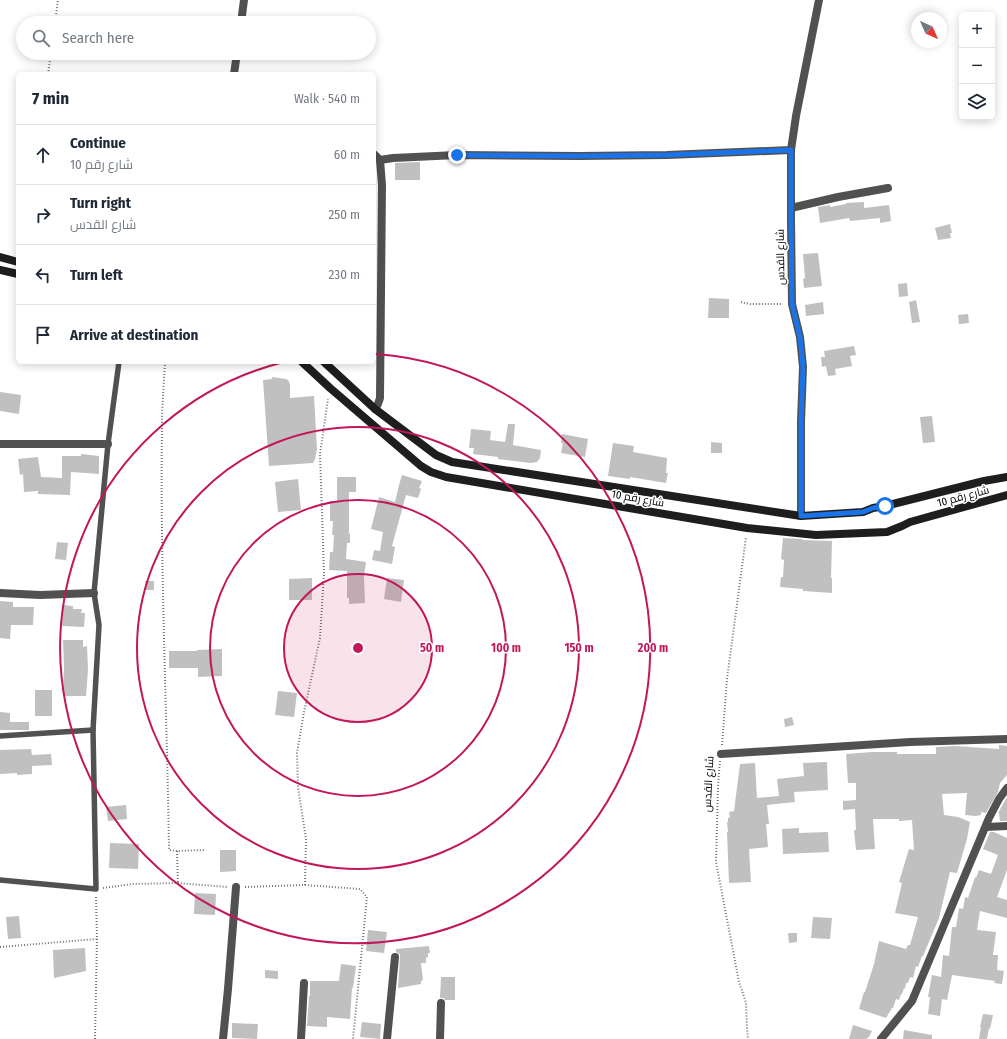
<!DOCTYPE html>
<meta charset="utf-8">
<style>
body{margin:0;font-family:"Fira Sans Condensed",Cairo,sans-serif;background:#f6f6f7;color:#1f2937}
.controls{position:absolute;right:12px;top:12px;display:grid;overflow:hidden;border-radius:6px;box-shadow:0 2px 10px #0003}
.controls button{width:36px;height:36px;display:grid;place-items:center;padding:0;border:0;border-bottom:1px solid #e0e1e3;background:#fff;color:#1f2937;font:20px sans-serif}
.compass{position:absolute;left:911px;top:12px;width:36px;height:36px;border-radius:50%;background:#fff;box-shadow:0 2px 10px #0003;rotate:135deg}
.stop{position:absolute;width:12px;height:12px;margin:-9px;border:3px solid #1a73e8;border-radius:50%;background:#fff}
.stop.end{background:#1a73e8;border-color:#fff;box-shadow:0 1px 4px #0008}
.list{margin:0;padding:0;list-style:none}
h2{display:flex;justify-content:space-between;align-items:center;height:52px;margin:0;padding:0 16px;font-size:17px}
h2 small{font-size:13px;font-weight:400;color:#747a83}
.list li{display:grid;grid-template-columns:26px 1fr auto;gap:12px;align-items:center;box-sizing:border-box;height:60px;padding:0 16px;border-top:1px solid #e0e1e3}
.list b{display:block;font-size:15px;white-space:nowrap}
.list p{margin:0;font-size:13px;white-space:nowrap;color:#747a83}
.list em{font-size:13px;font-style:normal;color:#747a83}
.icon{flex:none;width:22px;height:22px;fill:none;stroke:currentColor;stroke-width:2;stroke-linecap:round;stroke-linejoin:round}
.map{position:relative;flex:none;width:1007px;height:1039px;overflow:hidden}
.search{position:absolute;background:#fff;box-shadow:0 2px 10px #0003;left:16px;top:16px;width:360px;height:44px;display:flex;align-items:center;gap:10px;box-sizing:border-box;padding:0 14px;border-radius:22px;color:#747a83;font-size:15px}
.panel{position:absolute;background:#fff;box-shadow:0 2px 10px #0003;left:16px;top:72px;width:360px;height:292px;border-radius:6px}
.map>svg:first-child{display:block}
</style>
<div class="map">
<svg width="1007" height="1039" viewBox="0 0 1007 1039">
<rect width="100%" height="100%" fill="#fff"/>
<g fill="#c0c0c0">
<path d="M418 162H420V180H395V163Z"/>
<path d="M864 202V208L889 205 891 221 880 223V218L850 221 849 218 820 223 818 207 830 205V207L846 204V203Z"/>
<path d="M950 224 952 233H950L951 238 938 240 935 228Z"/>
<path d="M818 253 822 286 804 288 803 279 805 278 803 254Z"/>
<path d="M907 283 908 296 899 297 898 284Z"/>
<path d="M709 298 729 299V318H708Z"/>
<path d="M916 300 920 322 912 323 909 302Z"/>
<path d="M823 302 824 314 806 316 805 305Z"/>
<path d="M968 314 969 323 959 324 958 315Z"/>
<path d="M854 346 856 355 850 356 852 366 835 369 836 375 828 376 826 366 822 367 821 357H825L824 351Z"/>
<path d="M272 377 286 379 288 380 290 384V398L314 396 317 449 315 459 313 463 269 466 263 380 272 379Z"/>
<path d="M0 392 21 395 19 414 0 411Z"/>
<path d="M932 416 935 442 923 443 920 417Z"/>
<path d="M508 424H515L513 445 541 450 540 458 537 462 531 463 498 459V457L473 454 474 448H469L471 429 491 431 490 440 505 442Z"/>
<path d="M562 434 588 439 585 457 561 453 563 443H561Z"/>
<path d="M711 442 722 443V453H711Z"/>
<path d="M613 443 634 446 633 452 667 458 666 473H668L666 483 630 477V479L608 476Z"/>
<path d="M81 454 99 456V474L71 472 70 495 38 494V491L24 492 23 474 20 475 18 459 38 457 41 477 62 478V456H81Z"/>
<path d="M402 475 422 481 419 488 421 489 418 498 406 495 392 546 395 547 392 564 372 560 374 550 380 551 383 532 371 529 379 497 395 502 399 485Z"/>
<path d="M337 477H356V492H349V534H350V543H347L346 559 366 562 364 576 365 603 349 604V598H347V571L329 570 330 552H333L334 535H332L333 521H330V501H337Z"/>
<path d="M298 479 301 510 278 512 275 482Z"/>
<path d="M783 538 802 539V540L832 541 831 578H832V593L803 591V589L780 587 781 577H783L784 560 781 559Z"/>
<path d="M57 542 68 543 66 560 55 559Z"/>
<path d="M312 578V600H289V579Z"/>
<path d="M387 578 404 580 401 602 384 599Z"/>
<path d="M145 581H154V590H146Z"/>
<path d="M0 601 13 602V607H34L33 625H11L10 639 0 638Z"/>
<path d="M63 605 73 606V609H82L81 613H85L84 627 62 626Z"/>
<path d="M63 640H83V647L87 646 88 670 86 696H63L64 667Z"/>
<path d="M222 649V676L198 677V668H169V651H197V650Z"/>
<rect x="35" y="690" width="17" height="26"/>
<path d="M278 691 297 693 294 717 275 715Z"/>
<path d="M0 712 10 713V722H29V730H0Z"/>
<path d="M792 717 794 725 785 727 784 719Z"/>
<path d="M999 745 1007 746V775L1000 783 998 792 986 813 981 812V815L976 816 965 815 967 793 942 794 944 815 958 817 970 822 967 839 957 873 950 872 939 918 923 956H922L918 967 916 966 913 978 910 977 908 983H906L905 989 904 988 902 994H901L899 1000 896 999 893 1008H892L886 1018 859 1009 864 992H865L874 964 879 941 906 949 908 945H910L918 917 895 913 902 883 899 882 909 849 914 850 912 820 899 821V819H873L875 849 856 850 854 830H856L855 809 843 810V801L856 800V783H848L846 754 872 752H897V754H936V747L955 746 999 749Z"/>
<path d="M31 749 32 755 51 754 52 765 32 766V774L17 775V773L0 774V750Z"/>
<path d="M827 762 828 790 794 792 795 802 767 805 769 824H766L768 847 749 849 751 882 729 883 727 832H728L727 822H728V818L730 817 729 812 734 811 740 764 755 763 757 798 779 796 777 779 804 776 803 763Z"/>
<path d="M1007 797V821H1000L999 813H998Z"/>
<path d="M126 805 127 819 108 821 106 807Z"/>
<path d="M799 828V833L828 832 829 852 783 854 782 829Z"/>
<path d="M990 832H994L1007 838V870L997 897 1007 900V918L980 911 977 930 996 932 993 955H998L997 970 1004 971 1002 984 994 983 995 981 952 975 947 1000 942 999 940 1016 928 1014 930 997H928L932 975 941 977 943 955 949 956 952 927H956L959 908 963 909 965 897 968 898 975 877 976 878 979 870 991 874 998 855 983 849Z"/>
<path d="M110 843 139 844 138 869 109 868Z"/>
<path d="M220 850H236V871L220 872Z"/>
<path d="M195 893 216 894 215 915 194 914Z"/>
<path d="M19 916 21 938 8 939 6 917Z"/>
<path d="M813 917 832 918 830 939 811 938Z"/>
<path d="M368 930 387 932 384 953 366 951Z"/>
<path d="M788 933H797V942L789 943Z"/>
<path d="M429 946 430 953H428V957L426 958V963H421L423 980 421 981V984L398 988 400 957V954L396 952V949Z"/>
<path d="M85 948 86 971 54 978 53 950Z"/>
<path d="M341 964 356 966 353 988H352L350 1019 327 1017V1027L307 1026 309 996H310V981H339Z"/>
<path d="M265 970 278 971V979L265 978Z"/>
<path d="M441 977H455V1000H445L444 998H440Z"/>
<path d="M983 1014 993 1015 990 1029 989 1028 987 1039H979L981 1027H980Z"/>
<path d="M362 1022 381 1024 380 1039 360 1037Z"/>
<path d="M232 1023 258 1024 257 1039 232 1038Z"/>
<path d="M853 1025 872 1031 869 1037 866 1039H849Z"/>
<path d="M904 1030 932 1035V1039H903Z"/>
</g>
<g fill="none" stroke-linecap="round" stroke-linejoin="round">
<g stroke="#737373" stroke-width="2" stroke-dasharray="1 2" stroke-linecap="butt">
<path d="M55 23 58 0"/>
<path d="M48 74 51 53"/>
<path d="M741 302 750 304H783"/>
<path d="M165 362C164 383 162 404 162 426 160 567 167 709 169 850L177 851 205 850"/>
<path d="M722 745 727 679 746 537"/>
<path d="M720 761 718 786 716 862 739 982 746 1003 747 1028 748 1039"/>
<path d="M177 851 178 883"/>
<path d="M305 885 306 839 298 787 297 753 304 712 320 638 324 573 320 454 328 399"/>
<path d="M245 887 305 885 360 889 367 897 353 1039"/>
<path d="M103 888 133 884 178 883 228 887"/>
<path d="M0 947 97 939"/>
<path d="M95 1039 97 939 96 896"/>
</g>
<g stroke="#515151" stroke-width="5.5">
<path d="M0 736 93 730 99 625 94 593 108 444 119 362"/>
<path d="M0 880 96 889 93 730"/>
</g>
<g stroke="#515151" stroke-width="8">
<path d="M241 23 244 0"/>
<path d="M234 74 237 53"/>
<path d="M374 154 380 160 382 185 380 398 378 404 375 409"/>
<path d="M380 160 393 158 457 155 579 156 667 155 791 150"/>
<path d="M791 208 838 197 888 188"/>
<path d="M0 444H108"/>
<path d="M801 516V422L803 367 800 337 792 304 791 220V150L796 116 819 0"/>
<path d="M0 593 40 595 94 593"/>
<path d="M721 754 910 742 1007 739"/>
<path d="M986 827 1007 826"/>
<path d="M223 1039 228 989 236 887"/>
<path d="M301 1039 304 983"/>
<path d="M387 1039 395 957"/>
<path d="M440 1039 441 1003"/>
<path d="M881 1039 912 1001 989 818 999 799 1007 788"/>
</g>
<g stroke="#1e1e1e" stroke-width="8">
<path d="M0 257 18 262"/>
<path d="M0 270 18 274"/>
<path d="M302 362 330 388 421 466 431 472 446 477 747 528 816 535 887 532 902 526 910 522 1007 495"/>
<path d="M324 362 375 409 436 455 452 462 801 516 863 512 873 508 885 506 984 481 1007 477"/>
</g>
</g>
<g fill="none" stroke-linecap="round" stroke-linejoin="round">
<path stroke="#1a73e8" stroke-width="5" d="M457 155 579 156 667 155 791 150V220L792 304 800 337 803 367 801 422V516L863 512 873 508 885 506"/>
</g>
<circle cx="358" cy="648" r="74" fill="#c2185b" fill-opacity=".12"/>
<g fill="none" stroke="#c2185b" stroke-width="2">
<circle cx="358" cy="648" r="74"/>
<circle cx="358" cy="648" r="148"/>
<circle cx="358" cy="648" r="221"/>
<path d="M376 354A295 295 0 1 1 284 362"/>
</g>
<g text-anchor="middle" stroke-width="3" stroke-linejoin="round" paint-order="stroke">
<g font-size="11" fill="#000" stroke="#fff">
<text transform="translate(780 257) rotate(-91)" y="4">شارع القدس</text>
<text transform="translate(963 496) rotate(-15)" y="4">شارع رقم 10</text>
<text transform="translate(638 498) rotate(10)" y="4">شارع رقم 10</text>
<text transform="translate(708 784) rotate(-87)" y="4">شارع القدس</text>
</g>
</g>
<circle cx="358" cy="648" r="6" fill="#c2185b" stroke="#fff" stroke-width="2"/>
<g font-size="12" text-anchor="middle" font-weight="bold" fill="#c2185b" stroke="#fff" stroke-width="3" stroke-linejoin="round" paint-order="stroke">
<text x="432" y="652">50 m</text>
<text x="506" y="652">100 m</text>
<text x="579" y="652">150 m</text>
<text x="653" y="652">200 m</text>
</g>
</svg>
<div class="controls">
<button>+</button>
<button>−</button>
<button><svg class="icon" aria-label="layers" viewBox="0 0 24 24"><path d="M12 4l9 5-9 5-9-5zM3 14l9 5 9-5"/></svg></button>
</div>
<svg class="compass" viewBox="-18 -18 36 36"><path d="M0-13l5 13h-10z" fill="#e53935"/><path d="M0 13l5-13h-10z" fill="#747a83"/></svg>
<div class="stop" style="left:885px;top:506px"></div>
<div class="stop end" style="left:457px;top:155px"></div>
<div class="search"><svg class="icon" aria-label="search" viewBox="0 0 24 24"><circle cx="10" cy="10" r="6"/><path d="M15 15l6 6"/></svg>Search here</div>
<section class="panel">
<h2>7 min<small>Walk · 540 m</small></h2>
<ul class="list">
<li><svg class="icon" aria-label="ahead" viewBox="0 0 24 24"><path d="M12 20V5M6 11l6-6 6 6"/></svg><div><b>Continue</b><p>شارع رقم 10</p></div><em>60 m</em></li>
<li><svg class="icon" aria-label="right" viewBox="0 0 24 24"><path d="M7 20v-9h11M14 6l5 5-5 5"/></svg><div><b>Turn right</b><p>شارع القدس</p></div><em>250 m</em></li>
<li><svg class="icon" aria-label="left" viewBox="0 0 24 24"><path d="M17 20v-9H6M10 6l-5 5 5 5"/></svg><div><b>Turn left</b></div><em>230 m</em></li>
<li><svg class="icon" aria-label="arrive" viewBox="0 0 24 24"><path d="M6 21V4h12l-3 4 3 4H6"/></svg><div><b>Arrive at destination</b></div></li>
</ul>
</section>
</div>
